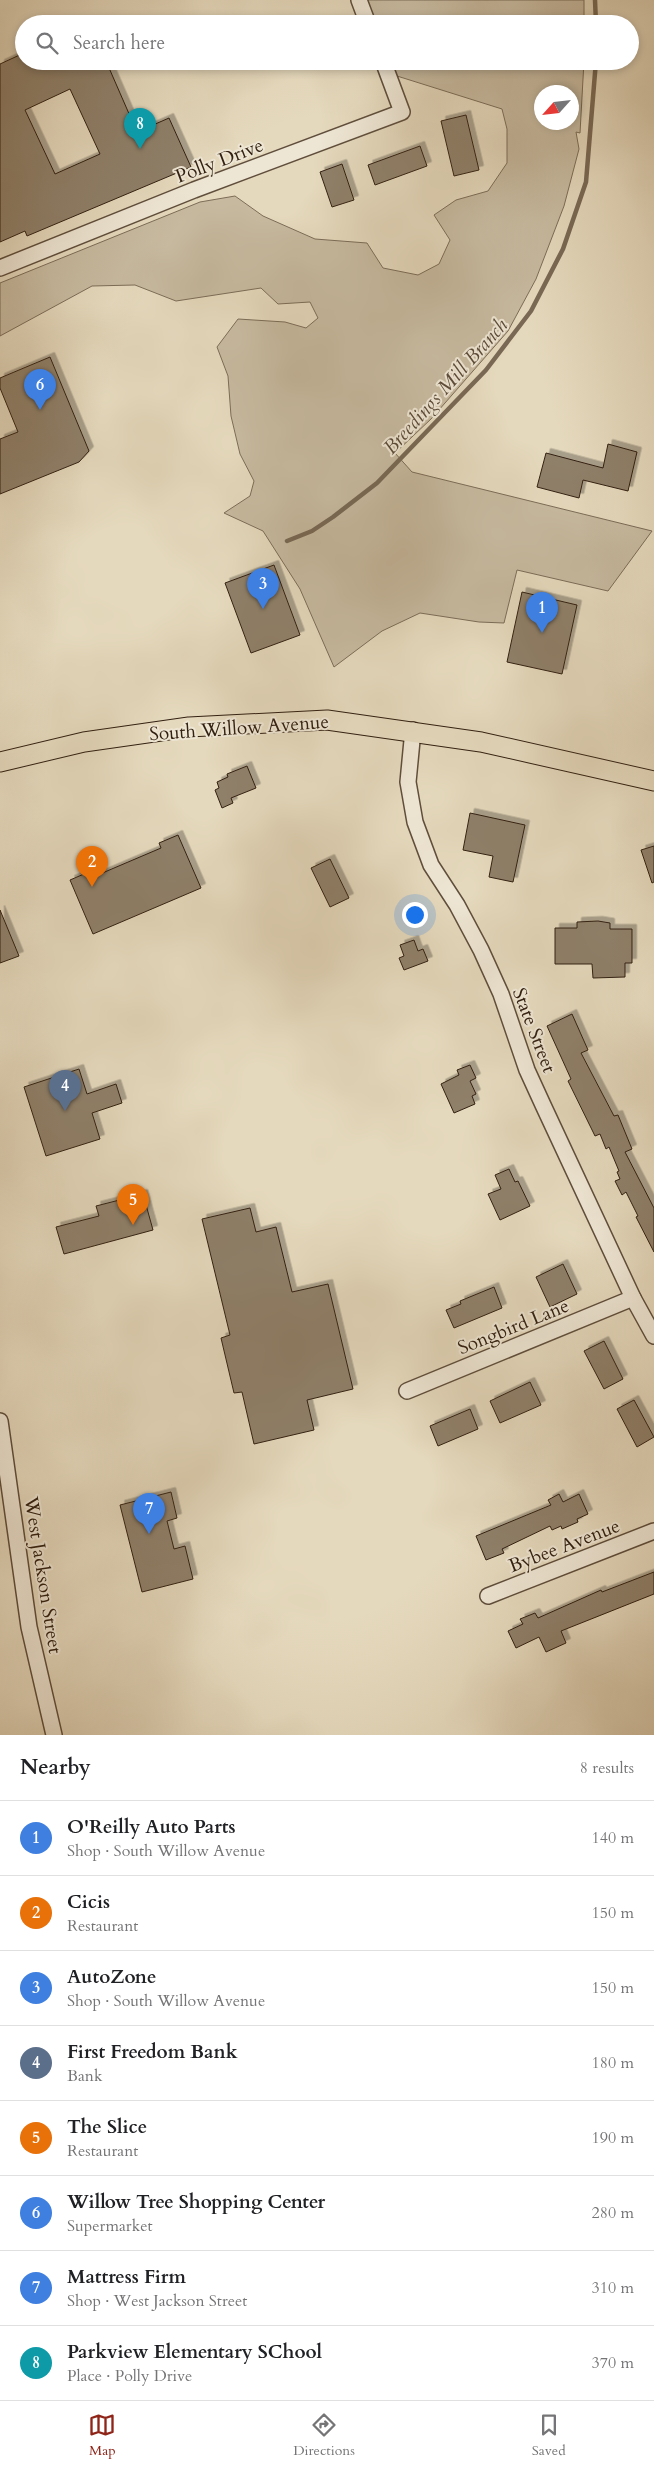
<!DOCTYPE html>
<meta charset="utf-8">
<style>
body{margin:0;font-family:Cardo,serif;background:#f6f6f6;color:#202124}
.compass{position:absolute;left:534px;top:85px;width:45px;height:45px;border-radius:50%;background:#fff;box-shadow:0 2px 8px #0003;rotate:243deg}
.you{position:absolute;left:414px;top:914px;width:18px;height:18px;margin:-12px;border:4px solid #fff;border-radius:50%;background:#1a73e8;box-shadow:0 0 0 8px #1a73e833}
.badge{display:grid;place-items:center;width:32px;height:32px;border-radius:50%;background:#8f2418;color:#fff;font-size:16px;font-weight:700}
.pin{position:absolute;translate:-50% -41px;filter:drop-shadow(0 1px 2px #0008)}
.pin::after{content:'';position:absolute;top:26px;width:18px;height:15px;background:inherit;clip-path:polygon(0 0,100% 0,50% 100%)}
.list{margin:0;padding:0;list-style:none}
h2{display:flex;justify-content:space-between;align-items:center;height:65px;margin:0;padding:0 20px;font-size:21px}
h2 small{font-size:16px;font-weight:400;color:#757577}
.list li{display:grid;grid-template-columns:32px 1fr auto;gap:15px;align-items:center;box-sizing:border-box;height:75px;padding:0 20px;border-top:1px solid #e0e0e0}
.list b{display:block;font-size:19px;white-space:nowrap}
.list p{margin:0;font-size:16px;white-space:nowrap;color:#757577}
.list em{font-size:16px;font-style:normal;color:#757577}
.icon{flex:none;width:28px;height:28px;fill:none;stroke:currentColor;stroke-width:2;stroke-linecap:round;stroke-linejoin:round}
.map{position:relative;flex:none;width:654px;height:1735px;overflow:hidden}
.search{position:absolute;background:#fff;box-shadow:0 2px 8px #0003;left:15px;right:15px;top:15px;height:55px;display:flex;align-items:center;gap:12px;box-sizing:border-box;padding:0 18px;border-radius:28px;color:#757577;font-size:19px}
.sheet{height:665px;background:#fff}
nav{display:flex;justify-content:space-around;align-items:center;box-sizing:border-box;height:70px;border-top:1px solid #e0e0e0;background:#fff;font-size:14px;color:#757577}
nav a{display:grid;justify-items:center;gap:2px}
nav .on{color:#8f2418}
.map>svg:first-child{display:block}
</style>
<div class="map">
<svg width="654" height="1735" viewBox="0 0 654 1735">
<defs>
<filter id="shadow"><feDropShadow dx="4.5" dy="-4.5" stdDeviation="0" flood-color="#0004"/></filter>
</defs>
<rect width="100%" height="100%" fill="#e5d9bd"/>
<filter id="stains"><feTurbulence type="fractalNoise" baseFrequency=".004" numOctaves="4"/><feColorMatrix values="0 0 0 0 .2 0 0 0 0 .09 0 0 0 0 .02 0 0 0 .5 -.17"/></filter>
<radialGradient id="worn" r=".72"><stop offset=".6" stop-color="#630" stop-opacity="0"/><stop offset="1" stop-color="#630" stop-opacity=".3"/></radialGradient>
<g fill="#c7baa0" stroke="#7c6d58" fill-rule="evenodd">
<path d="M367 0H584V24H377Z"/>
<path d="M391 61H584L580 133 576 132 579 149 564 206 536 279 508 331 431 419 395 453 412 472 652 531 608 591 517 570 504 623 479 622 420 613 382 631 334 667 300 589 263 531 224 513 250 496 254 481 240 454 231 416 228 376 217 347 238 319 285 322 306 328 318 318 310 302 278 304 261 288 176 301 135 285 92 286 0 336V283L200 202 235 196 263 216 315 239 367 243 383 268 418 275 439 264 450 240 434 215 456 200 488 191 507 163V129L502 109 397 76ZM542 92H572V122H542Z"/>
</g>
<g fill="none" stroke-linecap="round" stroke-linejoin="round">
<g stroke="#796955" stroke-width="4.5">
<path d="M595 0 596 24"/>
<path d="M287 541 312 531 333 517 377 483 486 370 531 311 563 249 586 182 596 61"/>
</g>
</g>
<g fill="#8f806a" stroke="#322011" fill-rule="evenodd" filter="url(#shadow)">
<path d="M24 53V61H106L137 132 169 118 191 167 27 236 25 231 0 242V64ZM70 89 100 154 55 174 25 110Z"/>
<path d="M466 115 479 170 454 176 441 121Z"/>
<path d="M420 146 427 166 375 185 368 165Z"/>
<path d="M342 164 354 200 332 207 320 172Z"/>
<path d="M50 357 89 451 79 462 0 494V439L18 432 0 388V378Z"/>
<path d="M608 444 637 452 628 491 583 480 579 498 537 487 546 453 603 468Z"/>
<path d="M274 565 300 635 251 653 225 583Z"/>
<path d="M522 592 577 605 562 674 507 662Z"/>
<path d="M247 766 256 788 231 798 233 803 222 808 215 790 219 788 217 782 228 777 227 774Z"/>
<path d="M470 813 525 825 513 882 489 877 493 856 463 850Z"/>
<path d="M178 835 201 888 93 934 70 880 98 868 100 874 161 848 159 843Z"/>
<path d="M654 846V882L652 883 641 850Z"/>
<path d="M330 859 349 898 330 907 311 868Z"/>
<path d="M0 910 19 956 0 963Z"/>
<path d="M598 921 610 923V929H632V963H625V977L593 978 592 964H555V928H577V922Z"/>
<path d="M414 940 418 951 423 949 428 961 404 970 399 958 404 956 400 945Z"/>
<path d="M572 1014 588 1050 581 1053 614 1116 618 1115 632 1149 625 1152 654 1208V1252L636 1217 638 1216 626 1192 622 1195 615 1181 620 1179 617 1172 619 1171 609 1147 606 1149 600 1134 595 1136 568 1081 571 1079 547 1026Z"/>
<path d="M470 1065 476 1078 470 1081 476 1094 472 1096 475 1104 454 1113 441 1084 459 1075 457 1070Z"/>
<path d="M79 1069 87 1094 116 1084 122 1103 92 1113 100 1139 46 1156 24 1087Z"/>
<path d="M509 1169 515 1182 518 1181 530 1206 500 1220 488 1194 501 1189 495 1175Z"/>
<path d="M143 1194 153 1230 64 1254 56 1227 99 1216 96 1206Z"/>
<path d="M250 1208 256 1232 276 1227 292 1292 328 1284 353 1389 307 1400 314 1430 254 1444 242 1392 234 1393 221 1338 230 1335 202 1219Z"/>
<path d="M563 1264 577 1294 550 1307 536 1277Z"/>
<path d="M494 1287 502 1308 454 1328 446 1310 461 1304 460 1301Z"/>
<path d="M604 1341 623 1379 604 1389 584 1351Z"/>
<path d="M530 1382 541 1405 500 1423 490 1401Z"/>
<path d="M634 1400 654 1437 637 1447 617 1409Z"/>
<path d="M470 1409 478 1429 438 1446 430 1426Z"/>
<path d="M171 1492 177 1518 167 1521 174 1549 185 1546 193 1579 142 1592 120 1505Z"/>
<path d="M559 1494 563 1502 579 1494 588 1514 577 1519 578 1522 562 1529 561 1526 552 1530 550 1526 502 1549 504 1553 486 1560 476 1536 551 1505 548 1500Z"/>
<path d="M654 1572V1594L561 1631 566 1643 546 1652 539 1637 516 1648 508 1631 523 1624 520 1619 535 1613 538 1618 601 1590 602 1592Z"/>
</g>
<g fill="none" stroke-linecap="round" stroke-linejoin="round">
<g stroke="#5f4e3c" stroke-width="18">
<g id="minor">
<path d="M359 0 368 24"/>
<path d="M0 268 194 190 402 112 383 61"/>
<path d="M413 730 408 782 415 822 431 865 457 905 481 950 501 994 527 1070 543 1105 633 1298 654 1336"/>
<path d="M407 1391 633 1298"/>
<path d="M0 1421 29 1627 54 1735"/>
<path d="M488 1596 654 1531"/>
</g>
</g>
<g stroke="#322011" stroke-width="21">
<path id="major" d="M0 762 84 742 189 727 327 720 481 742 654 781"/>
</g>
<use href="#minor" stroke="#eee6d4" stroke-width="15"/>
<use href="#major" stroke="#e5d9bd" stroke-width="19"/>
</g>
<g text-anchor="middle" stroke-width="4" stroke-linejoin="round" paint-order="stroke">
<g font-size="19" fill="#322011" stroke="#eee6d4">
<text transform="translate(219 160) rotate(-21)" y="7">Polly Drive</text>
<text transform="translate(239 727) rotate(-4)" y="7">South Willow Avenue</text>
<text transform="translate(535 1030) rotate(69)" y="7">State Street</text>
<text transform="translate(513 1326) rotate(-22)" y="7">Songbird Lane</text>
<text transform="translate(564 1545) rotate(-21)" y="7">Bybee Avenue</text>
<text transform="translate(44 1575) rotate(81)" y="7">West Jackson Street</text>
</g>
<g font-size="20" font-style="italic" fill="#5b4b39" stroke="#eee6d4">
<text transform="translate(445 386) rotate(-48)" y="7">Breedings Mill Branch</text>
</g>
</g>
<rect width="100%" height="100%" filter="url(#stains)"/>
<rect width="100%" height="100%" fill="url(#worn)"/>
</svg>
<svg class="compass" viewBox="-18 -18 36 36"><path d="M0-13l5 13h-10z" fill="#e53935"/><path d="M0 13l5-13h-10z" fill="#757577"/></svg>
<div class="you"></div>
<div class="pin badge" style="left:542px;top:633px;background:#3f7fe0">1</div>
<div class="pin badge" style="left:92px;top:887px;background:#e8710a">2</div>
<div class="pin badge" style="left:263px;top:609px;background:#3f7fe0">3</div>
<div class="pin badge" style="left:65px;top:1111px;background:#5c6f8a">4</div>
<div class="pin badge" style="left:133px;top:1225px;background:#e8710a">5</div>
<div class="pin badge" style="left:40px;top:410px;background:#3f7fe0">6</div>
<div class="pin badge" style="left:149px;top:1534px;background:#3f7fe0">7</div>
<div class="pin badge" style="left:140px;top:149px;background:#0f9aa8">8</div>
<div class="search"><svg class="icon" aria-label="search" viewBox="0 0 24 24"><circle cx="10" cy="10" r="6"/><path d="M15 15l6 6"/></svg>Search here</div>
</div>
<section class="sheet">
<h2>Nearby<small>8 results</small></h2>
<ul class="list">
<li><span class="badge" style="background:#3f7fe0">1</span><div><b>O'Reilly Auto Parts</b><p>Shop · South Willow Avenue</p></div><em>140 m</em></li>
<li><span class="badge" style="background:#e8710a">2</span><div><b>Cicis</b><p>Restaurant</p></div><em>150 m</em></li>
<li><span class="badge" style="background:#3f7fe0">3</span><div><b>AutoZone</b><p>Shop · South Willow Avenue</p></div><em>150 m</em></li>
<li><span class="badge" style="background:#5c6f8a">4</span><div><b>First Freedom Bank</b><p>Bank</p></div><em>180 m</em></li>
<li><span class="badge" style="background:#e8710a">5</span><div><b>The Slice</b><p>Restaurant</p></div><em>190 m</em></li>
<li><span class="badge" style="background:#3f7fe0">6</span><div><b>Willow Tree Shopping Center</b><p>Supermarket</p></div><em>280 m</em></li>
<li><span class="badge" style="background:#3f7fe0">7</span><div><b>Mattress Firm</b><p>Shop · West Jackson Street</p></div><em>310 m</em></li>
<li><span class="badge" style="background:#0f9aa8">8</span><div><b>Parkview Elementary SChool</b><p>Place · Polly Drive</p></div><em>370 m</em></li>
</ul>
</section>
<nav>
<a class="on"><svg class="icon" aria-label="map" viewBox="0 0 24 24"><path d="M3 6l6-2 6 2 6-2v14l-6 2-6-2-6 2zM9 4v14M15 6v14"/></svg>Map</a>
<a><svg class="icon" aria-label="directions" viewBox="0 0 24 24"><path d="M12 3l9 9-9 9-9-9zM9 14v-3h6M13 9l2 2-2 2"/></svg>Directions</a>
<a><svg class="icon" aria-label="saved" viewBox="0 0 24 24"><path d="M7 4h10v16l-5-4-5 4z"/></svg>Saved</a>
</nav>
